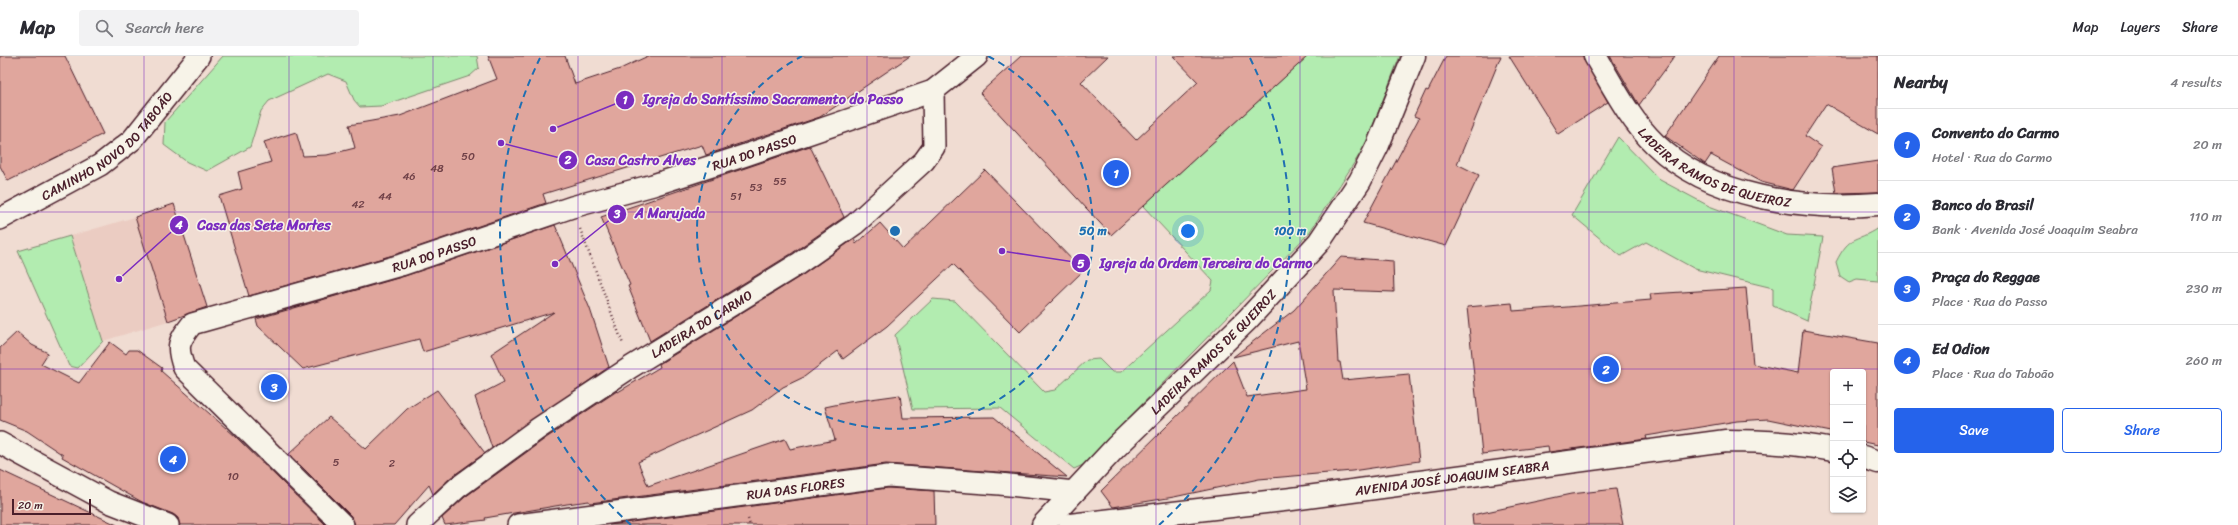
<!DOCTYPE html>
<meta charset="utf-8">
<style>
body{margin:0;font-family:Sriracha,sans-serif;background:#f2f2f3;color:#2b2b33}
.controls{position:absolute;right:12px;bottom:12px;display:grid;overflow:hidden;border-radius:4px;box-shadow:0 1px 3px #0004}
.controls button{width:36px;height:36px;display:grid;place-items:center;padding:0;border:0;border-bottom:1px solid #e1e1e2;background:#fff;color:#2b2b33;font:20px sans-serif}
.scale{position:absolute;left:12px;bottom:10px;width:79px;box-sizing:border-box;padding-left:4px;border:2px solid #4a1f2b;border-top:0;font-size:11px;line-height:14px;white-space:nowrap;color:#4a1f2b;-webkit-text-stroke:3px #f7f3e8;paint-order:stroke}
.you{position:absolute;left:1188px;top:175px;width:14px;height:14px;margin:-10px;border:3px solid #fff;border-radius:50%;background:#1a73e8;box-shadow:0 0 0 6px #1a73e833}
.badge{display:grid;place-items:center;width:26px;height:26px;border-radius:50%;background:#2563eb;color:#fff;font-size:13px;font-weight:700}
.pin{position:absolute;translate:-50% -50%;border:2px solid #fff;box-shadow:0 1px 4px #0006}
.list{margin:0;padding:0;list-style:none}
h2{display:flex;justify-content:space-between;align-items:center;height:52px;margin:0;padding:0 16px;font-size:17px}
h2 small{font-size:13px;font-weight:400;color:#7c7c81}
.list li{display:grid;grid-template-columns:26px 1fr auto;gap:12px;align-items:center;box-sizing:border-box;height:72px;padding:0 16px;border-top:1px solid #e1e1e2}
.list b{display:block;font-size:15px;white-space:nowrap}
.list p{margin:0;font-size:13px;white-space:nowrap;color:#7c7c81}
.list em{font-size:13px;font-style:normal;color:#7c7c81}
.actions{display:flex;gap:8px;padding:12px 16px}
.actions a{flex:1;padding:9px 0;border:1px solid #2563eb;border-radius:4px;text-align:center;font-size:14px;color:#2563eb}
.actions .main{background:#2563eb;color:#fff}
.icon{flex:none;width:22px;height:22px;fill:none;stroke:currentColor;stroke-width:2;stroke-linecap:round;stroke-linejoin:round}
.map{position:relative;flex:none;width:1878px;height:469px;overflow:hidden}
header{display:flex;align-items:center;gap:24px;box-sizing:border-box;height:56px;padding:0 20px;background:#fff;border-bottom:1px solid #e1e1e2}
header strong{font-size:19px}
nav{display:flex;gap:22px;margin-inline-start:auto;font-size:14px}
.search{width:280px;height:36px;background:#f2f2f3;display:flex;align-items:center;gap:10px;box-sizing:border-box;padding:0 14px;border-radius:4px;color:#7c7c81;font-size:15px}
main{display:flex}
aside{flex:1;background:#fff}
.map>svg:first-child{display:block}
</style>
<header>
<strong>Map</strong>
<div class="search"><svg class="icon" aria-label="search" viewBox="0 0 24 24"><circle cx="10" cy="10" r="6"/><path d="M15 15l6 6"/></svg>Search here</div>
<nav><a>Map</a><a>Layers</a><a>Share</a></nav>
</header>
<main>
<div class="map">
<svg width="1878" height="469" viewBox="0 0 1878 469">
<rect width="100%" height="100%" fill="#f0dcd2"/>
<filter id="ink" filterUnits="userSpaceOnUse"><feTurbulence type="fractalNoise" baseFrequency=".025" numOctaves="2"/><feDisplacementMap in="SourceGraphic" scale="8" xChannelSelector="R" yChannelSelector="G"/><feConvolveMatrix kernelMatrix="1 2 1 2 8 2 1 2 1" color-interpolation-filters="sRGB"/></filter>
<g filter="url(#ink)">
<path fill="#ebccc2" d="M135 161 168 265 103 285 70 180Z"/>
<g fill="#b2ecb0" stroke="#7e866e">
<path d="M223 0H477L479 12 470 20 381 50 360 51 354 44 346 25 328 18 269 45 261 55 250 91 207 115 187 106 164 89 165 66Z"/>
<path d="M1308 0H1400L1365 90 1309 177 1083 409 1074 413 1000 352 913 353 895 279 933 243 955 245 1044 336 1055 334 1087 304 1099 303 1112 316H1121L1211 234 1213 225 1143 150Z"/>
<path d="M1618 81 1660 124 1709 150 1787 179 1823 181 1807 265 1773 250V232L1695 213 1646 186 1621 200 1572 159Z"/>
<path d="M1878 172V225L1857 223 1849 226 1840 220 1836 206C1850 178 1855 187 1878 172Z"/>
<path d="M70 180 103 285 78 312 69 310 18 195Z"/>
</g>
<g fill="#e0a69d" stroke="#4a1f2b">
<path d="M0 0H65L103 78 8 125 0 110Z"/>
<path d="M488 0H565L575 28 620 13 648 0H910L820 61 706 99 702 89 543 138 546 147 397 198 249 240 219 140 242 133 238 116 271 106 264 86 296 76 303 100 327 99 355 92 349 69 400 60 497 23Z"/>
<path d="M1021 0H1108L1081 26 1136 84 1198 26 1173 0H1308L1111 179 980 37Z"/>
<path d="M1446 0H1501L1457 108 1479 119 1446 190 1363 167 1419 62 1414 60 1426 34 1428 35Z"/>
<path d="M1509 0H1583L1608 46 1558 78Z"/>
<path d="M1610 0H1675L1639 49Z"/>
<path d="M1719 0H1878V78L1826 48 1805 80 1821 91 1793 134 1761 126 1711 99 1705 108 1665 80Z"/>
<path d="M810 90 844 161 791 198 650 285 628 230 630 229 601 161Z"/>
<path d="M1878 105V136L1836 137 1832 112Z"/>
<path d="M985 114 1083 215 1020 276 953 208 887 270 843 303 838 295 804 321 783 331 752 354 638 406 648 430 785 383 790 393 835 384 825 351 849 346 900 339 903 362 994 361 1067 421 886 408 590 447 589 445 567 448 485 462 486 464 445 469 442 462 465 441 546 382 617 335 618 336 660 311 659 308 804 218 854 183 856 188 880 167 903 193Z"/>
<path d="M174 148 207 251 168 265 135 161Z"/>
<path d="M555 169 590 253 609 311 492 392 475 341 504 326 491 298 554 256 423 296 419 283 303 313 258 270 256 263 405 220Z"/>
<path d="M1341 201 1393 205 1394 236 1334 234 1338 306H1340L1343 324 1409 318 1419 405 1352 415 1259 423 1174 441 1113 451 1101 435 1233 305 1247 341 1306 333 1298 285 1233 301 1294 254Z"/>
<path d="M1746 232 1753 308 1798 317 1803 274 1878 287V389L1863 386V316H1833V379L1831 376 1768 363 1737 365 1646 380 1647 383 1549 396 1548 390 1482 398 1467 251 1512 247 1513 255 1567 251 1651 244 1650 238Z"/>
<path d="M17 276 32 289 48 297 41 308 79 327 110 286 126 298 129 294H137L162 312 161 315 235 380 326 469H180L178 462 173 458 142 446 62 401 63 399 27 375 0 364V292Z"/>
<path d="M437 334 485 397 450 422 433 438 429 429 394 469H355L351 460 289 398 329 361 366 393 407 353Z"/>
<path d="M0 414 117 469H0Z"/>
<path d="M888 432 934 435 935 469H609Z"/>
<path d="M1616 433 1623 469H1473L1472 459 1571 438Z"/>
</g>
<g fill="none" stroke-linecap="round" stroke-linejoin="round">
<g stroke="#4a1f2b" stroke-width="24">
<g id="minor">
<path id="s1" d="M0 163 100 109 132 84 199 0"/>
<path d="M0 387 109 446 168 469"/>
<path id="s2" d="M343 469 184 312C176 290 178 286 192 268L401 209 572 151 653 129 743 100 933 35 977 0"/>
<path id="s3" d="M417 469 457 432 539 372 631 311 798 208 855 168 924 105 934 91 933 35"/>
<path id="s4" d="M518 469 888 420 1000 428 1074 436"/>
</g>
</g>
<g stroke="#4a1f2b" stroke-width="25">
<g id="secondary">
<path id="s5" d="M1595 0C1613 30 1629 63 1655 88 1710 142 1805 154 1878 148"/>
<path d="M1863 401 1878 406"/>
<path id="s6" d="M1043 469 1116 391 1247 264 1319 186 1360 125 1378 89 1414 0"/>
<path id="s7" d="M1070 469 1292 443 1726 385C1762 385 1797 387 1833 394"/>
</g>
</g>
<g stroke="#4a1f2b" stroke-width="2.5" stroke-dasharray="1 3" stroke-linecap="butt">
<path d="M580 173 623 288"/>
<path d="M748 463 750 469"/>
</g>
<use href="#minor" stroke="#f7f3e8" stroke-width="21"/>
<use href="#secondary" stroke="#f7f3e8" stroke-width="22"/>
</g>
</g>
<path fill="none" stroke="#7b2cbf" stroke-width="1" stroke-opacity="0.55" d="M144 0V469M289 0V469M433 0V469M578 0V469M722 0V469M867 0V469M1011 0V469M1156 0V469M1300 0V469M1445 0V469M1589 0V469M1734 0V469M0 156H1878M0 313H1878"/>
<g fill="none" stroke="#1f6fb2" stroke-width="2" stroke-dasharray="7 5">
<path d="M988 0A198 198 0 1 1 802 0"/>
<path d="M631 469A395 395 0 0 1 540 2M1250 2A395 395 0 0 1 1159 469"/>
</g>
<g text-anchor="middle" stroke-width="3" stroke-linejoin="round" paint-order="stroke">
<g font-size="11" fill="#704148">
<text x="468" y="104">50</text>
<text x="437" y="116">48</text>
<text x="409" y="124">46</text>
<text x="780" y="129">55</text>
<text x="756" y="135">53</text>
<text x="385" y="144">44</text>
<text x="736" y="144">51</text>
<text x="358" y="152">42</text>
<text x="336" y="410">5</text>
<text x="392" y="411">2</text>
<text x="233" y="424">10</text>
</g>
<g font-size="13" fill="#4a1f2b" stroke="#f7f3e8">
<text dy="5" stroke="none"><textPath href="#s1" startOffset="131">CAMINHO NOVO DO TABOÃO</textPath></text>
<text dy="5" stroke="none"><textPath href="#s2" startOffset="860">RUA DO PASSO</textPath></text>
<text dy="5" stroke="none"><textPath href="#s5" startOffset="172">LADEIRA RAMOS DE QUEIROZ</textPath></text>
<text dy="5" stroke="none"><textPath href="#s2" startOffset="524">RUA DO PASSO</textPath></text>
<text dy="5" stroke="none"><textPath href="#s3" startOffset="349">LADEIRA DO CARMO</textPath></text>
<text dy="5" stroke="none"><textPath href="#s6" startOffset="243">LADEIRA RAMOS DE QUEIROZ</textPath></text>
<text dy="5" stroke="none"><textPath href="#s7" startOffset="385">AVENIDA JOSÉ JOAQUIM SEABRA</textPath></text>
<text dy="5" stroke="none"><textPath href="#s4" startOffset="280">RUA DAS FLORES</textPath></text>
</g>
</g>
<circle cx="895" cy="175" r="6" fill="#1f6fb2" stroke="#f7f3e8" stroke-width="2"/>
<g font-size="12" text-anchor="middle" font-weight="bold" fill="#1f6fb2" stroke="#f7f3e8" stroke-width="3" stroke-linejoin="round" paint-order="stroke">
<text x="1093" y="179">50 m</text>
<text x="1290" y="179">100 m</text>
</g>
<path fill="none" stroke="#7b2cbf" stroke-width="1.5" d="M553 73L625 44M501 87L568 104M555 208L617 158M119 223L179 169M1002 195L1081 207"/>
<g fill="#7b2cbf" stroke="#f7f3e8" stroke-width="1.5">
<circle cx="553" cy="73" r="4"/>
<circle cx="501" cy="87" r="4"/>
<circle cx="555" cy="208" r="4"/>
<circle cx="119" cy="223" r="4"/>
<circle cx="1002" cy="195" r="4"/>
<circle cx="625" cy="44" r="10"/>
<circle cx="568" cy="104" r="10"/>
<circle cx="617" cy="158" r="10"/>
<circle cx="179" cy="169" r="10"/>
<circle cx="1081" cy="207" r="10"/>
</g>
<g font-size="12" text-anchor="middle" font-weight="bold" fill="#fff">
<text x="625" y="48">1</text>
<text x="568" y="108">2</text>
<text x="617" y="162">3</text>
<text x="179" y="173">4</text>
<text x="1081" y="212">5</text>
</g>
<g font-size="14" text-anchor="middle" font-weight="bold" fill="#7b2cbf" stroke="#f7f3e8" stroke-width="3" stroke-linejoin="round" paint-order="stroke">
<text x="773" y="48">Igreja do Santíssimo Sacramento do Passo</text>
<text x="641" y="109">Casa Castro Alves</text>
<text x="670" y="162">A Marujada</text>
<text x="264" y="174">Casa das Sete Mortes</text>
<text x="1206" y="212">Igreja da Ordem Terceira do Carmo</text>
</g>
</svg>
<div class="controls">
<button>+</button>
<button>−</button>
<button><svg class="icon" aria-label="locate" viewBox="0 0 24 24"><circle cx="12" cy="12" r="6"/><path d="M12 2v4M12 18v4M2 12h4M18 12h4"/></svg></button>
<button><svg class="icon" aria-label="layers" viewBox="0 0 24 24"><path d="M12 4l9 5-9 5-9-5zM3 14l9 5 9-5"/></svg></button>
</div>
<div class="scale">20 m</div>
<div class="you"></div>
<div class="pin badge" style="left:1116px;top:117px">1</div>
<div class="pin badge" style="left:1606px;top:313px">2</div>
<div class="pin badge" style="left:274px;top:331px">3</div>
<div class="pin badge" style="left:173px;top:403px">4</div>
</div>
<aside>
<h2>Nearby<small>4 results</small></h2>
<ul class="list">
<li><span class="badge">1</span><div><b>Convento do Carmo</b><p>Hotel · Rua do Carmo</p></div><em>20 m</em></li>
<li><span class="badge">2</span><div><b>Banco do Brasil</b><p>Bank · Avenida José Joaquim Seabra</p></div><em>110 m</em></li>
<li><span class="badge">3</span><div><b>Praça do Reggae</b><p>Place · Rua do Passo</p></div><em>230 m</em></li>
<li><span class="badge">4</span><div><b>Ed Odion</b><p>Place · Rua do Taboão</p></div><em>260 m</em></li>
</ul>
<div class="actions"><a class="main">Save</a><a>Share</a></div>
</aside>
</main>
